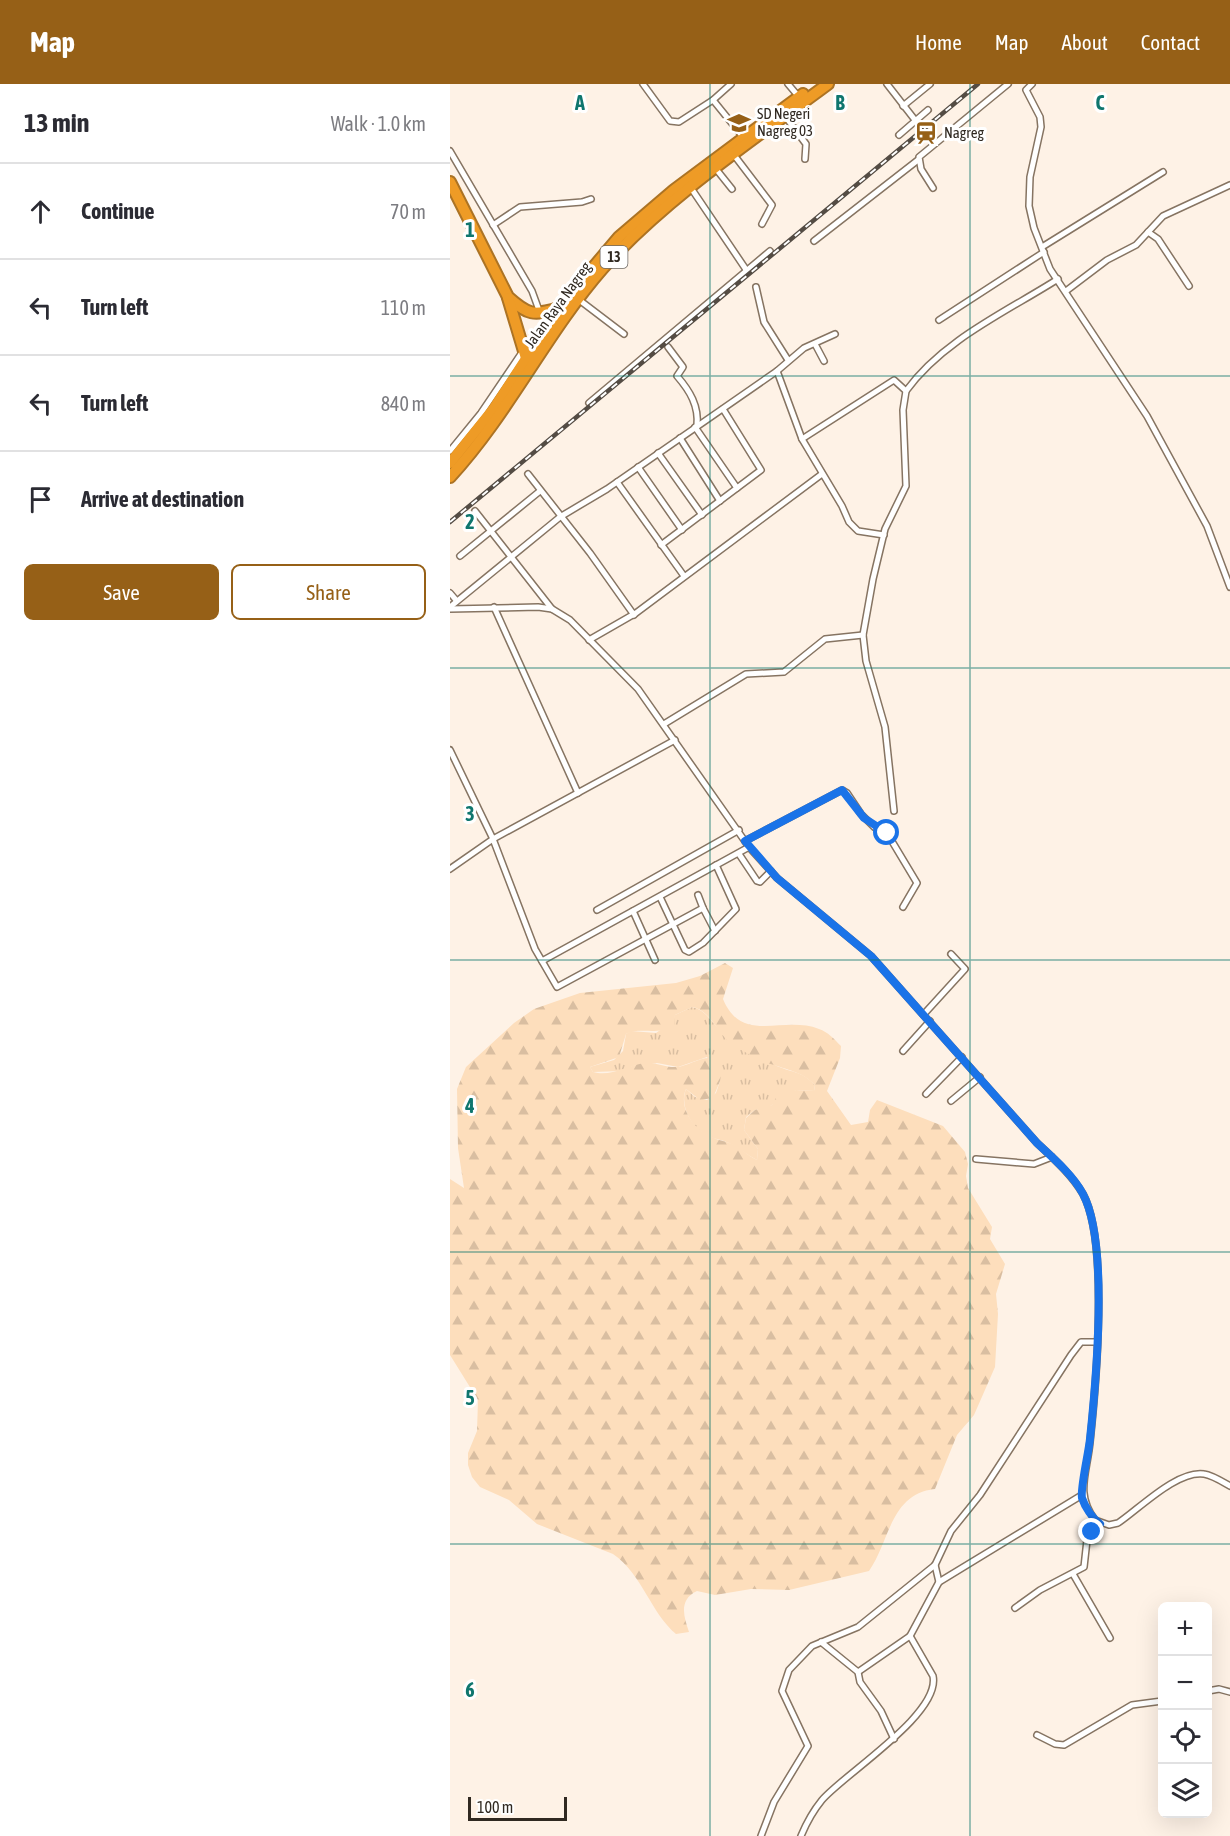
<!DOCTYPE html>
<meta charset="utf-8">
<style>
body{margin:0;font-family:"Asap Condensed",sans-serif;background:#f2f2f3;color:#2b2b33}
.controls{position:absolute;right:18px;bottom:18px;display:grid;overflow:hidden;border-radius:9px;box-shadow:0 6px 24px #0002}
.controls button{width:54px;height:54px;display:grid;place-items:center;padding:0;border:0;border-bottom:2px solid #e1e1e2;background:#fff;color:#2b2b33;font:30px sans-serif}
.scale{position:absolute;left:18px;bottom:15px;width:99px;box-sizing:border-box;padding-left:6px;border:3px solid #302921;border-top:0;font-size:16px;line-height:21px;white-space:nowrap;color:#302921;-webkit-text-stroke:4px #fff;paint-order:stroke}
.stop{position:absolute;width:18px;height:18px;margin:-14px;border:4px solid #1a73e8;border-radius:50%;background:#fff}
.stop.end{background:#1a73e8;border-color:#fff;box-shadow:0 2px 6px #0008}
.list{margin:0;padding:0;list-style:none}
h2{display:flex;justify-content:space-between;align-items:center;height:78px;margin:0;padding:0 24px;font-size:26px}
h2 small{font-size:20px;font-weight:400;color:#7c7c81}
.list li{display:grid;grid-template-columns:39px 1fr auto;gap:18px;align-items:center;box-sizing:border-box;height:96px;padding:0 24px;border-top:2px solid #e1e1e2}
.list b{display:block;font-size:22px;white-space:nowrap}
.list em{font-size:20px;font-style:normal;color:#7c7c81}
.actions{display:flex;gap:12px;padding:18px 24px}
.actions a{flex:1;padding:14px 0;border:2px solid #966017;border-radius:9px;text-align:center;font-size:21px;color:#966017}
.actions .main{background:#966017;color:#fff}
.icon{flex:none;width:33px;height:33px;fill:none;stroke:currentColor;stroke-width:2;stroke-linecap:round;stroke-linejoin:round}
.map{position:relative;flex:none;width:780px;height:1752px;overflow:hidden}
header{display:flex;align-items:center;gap:36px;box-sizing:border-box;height:84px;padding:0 30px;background:#966017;color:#fff}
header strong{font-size:28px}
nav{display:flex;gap:33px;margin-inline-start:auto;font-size:21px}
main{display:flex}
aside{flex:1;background:#fff}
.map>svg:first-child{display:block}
</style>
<header>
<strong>Map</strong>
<nav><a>Home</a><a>Map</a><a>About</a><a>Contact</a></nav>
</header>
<main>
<aside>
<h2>13 min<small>Walk · 1.0 km</small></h2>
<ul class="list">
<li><svg class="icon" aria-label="ahead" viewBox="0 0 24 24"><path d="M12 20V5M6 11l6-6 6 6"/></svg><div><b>Continue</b></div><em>70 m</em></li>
<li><svg class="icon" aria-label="left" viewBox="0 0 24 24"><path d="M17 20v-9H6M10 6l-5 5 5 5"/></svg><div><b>Turn left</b></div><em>110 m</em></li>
<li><svg class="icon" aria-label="left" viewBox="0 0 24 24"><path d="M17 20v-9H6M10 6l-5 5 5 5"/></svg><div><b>Turn left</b></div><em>840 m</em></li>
<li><svg class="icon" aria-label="arrive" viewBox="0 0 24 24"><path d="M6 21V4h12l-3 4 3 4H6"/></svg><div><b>Arrive at destination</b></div></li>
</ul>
<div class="actions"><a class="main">Save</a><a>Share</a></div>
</aside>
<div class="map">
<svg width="780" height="1752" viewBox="0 0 780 1752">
<defs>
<pattern id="grass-tufts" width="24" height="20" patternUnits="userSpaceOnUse" patternTransform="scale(1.5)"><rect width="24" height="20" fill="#fddebc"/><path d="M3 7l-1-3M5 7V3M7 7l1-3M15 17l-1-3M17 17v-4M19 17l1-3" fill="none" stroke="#d9bea1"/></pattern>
<pattern id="forest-firs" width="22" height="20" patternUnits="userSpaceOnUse" patternTransform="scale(1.5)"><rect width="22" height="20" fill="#fddebc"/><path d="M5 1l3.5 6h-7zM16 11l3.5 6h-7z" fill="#d9bea1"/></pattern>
</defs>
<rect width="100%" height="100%" fill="#fef2e6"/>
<path fill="url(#grass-tufts)" d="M242 923C258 926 264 944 277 952 293 961 308 972 325 981 341 989 351 986 365 1001L364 1007 346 1006 317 1024 305 1026 296 1033 294 1046 308 1065 307 1076C297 1071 289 1064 279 1059 271 1055 261 1055 253 1049 239 1040 230 1020 236 1005L245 1013 257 1016 266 1009 270 997 257 973 228 983 207 979 183 982 172 987 143 988 140 983 164 976 173 967 176 950 181 947 206 949 223 937 225 931Z"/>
<path fill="url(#forest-firs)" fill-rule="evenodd" d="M275 879 283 884 273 915C292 961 333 931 369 945 378 948 384 955 391 962L390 974 377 1007 401 1041 418 1038 420 1026 427 1016 493 1042 515 1068 518 1080 516 1092 518 1104 542 1143 540 1155 555 1180 546 1210 548 1230 545 1283 524 1331 507 1351 485 1405C440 1410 440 1457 419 1487L339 1506 301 1505 265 1511 247 1507C228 1516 234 1533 239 1548L226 1550C200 1528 193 1491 163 1470L87 1440 59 1416 30 1403 22 1393 18 1381V1369L27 1347 28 1316 0 1271V1095L14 1104 8 1064 7 1005 16 983 64 939 84 925 130 909 226 899 250 892ZM242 923C261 926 267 950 282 960 294 968 310 977 324 981 341 987 352 988 365 1001L364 1007 346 1006 328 1010 322 1021 305 1026 296 1034 294 1046 308 1065 307 1076C298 1072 292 1065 284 1061 277 1057 269 1057 262 1053 244 1046 228 1024 236 1005L250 1016 263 1014 270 997 272 985C265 962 241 982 227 983 215 984 205 977 194 979 176 982 161 993 143 988L140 983 169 973 176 950C189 943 206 951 224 943L225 931Z"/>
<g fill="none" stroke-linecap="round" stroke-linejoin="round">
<g stroke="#867462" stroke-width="8">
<g id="street">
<path d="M193 0 220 37 229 38 263 16 293 53"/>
<path d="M338 0 349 13"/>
<path d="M437 0 465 36"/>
<path d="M582 0 576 6 590 33 591 43 580 93 579 122 584 144 600 185 697 332 757 442 780 503"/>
<path d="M263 16 281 0"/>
<path d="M453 22 480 0"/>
<path d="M335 32 356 60 355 75"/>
<path d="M449 51 478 26"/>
<path d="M0 67 82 207 90 229"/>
<path d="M284 71 322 121 312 140"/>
<path d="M266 85 282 105"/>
<path d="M241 104 297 187"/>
<path d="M483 104 471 85 469 73 558 0"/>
<path d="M43 141 70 123 132 118 141 115"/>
<path d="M698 148 708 155 739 202"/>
<path d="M364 157 468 76"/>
<path d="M592 163 713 88"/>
<path d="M306 203 314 238 338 276"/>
<path d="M616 207 657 176 686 161 713 132 780 101"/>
<path d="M128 215 174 250"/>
<path d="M489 236 594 168"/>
<path d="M385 250 354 264 327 287 352 355 392 422 399 438 408 447 434 451"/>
<path d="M365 260 374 277"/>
<path d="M218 263 233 283 227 292C240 307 249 322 247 342"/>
<path d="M456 307C493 256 556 228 608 195"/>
<path d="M139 319 320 167"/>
<path d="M245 343 287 404"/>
<path d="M230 354 270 417"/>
<path d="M352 355 444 296 456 307 453 326 456 402 435 445 423 495 413 551 416 577 435 643 444 727"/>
<path d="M0 367 31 329 73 267"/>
<path d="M208 369 252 431"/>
<path d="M188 383 232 446"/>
<path d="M78 390 140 469 184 531"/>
<path d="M167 398 234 492"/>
<path d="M25 427 102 525"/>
<path d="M211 461 311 386 273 325"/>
<path d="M10 472 90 407"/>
<path d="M0 509 6 516"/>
<path d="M0 523 110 433 157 405 327 287"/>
<path d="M44 523 128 709"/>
<path d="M0 525 88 523 102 525 120 536 188 605 299 763 327 794 421 872 587 1059C603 1074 622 1091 633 1110 659 1158 646 1302 640 1358 637 1390 625 1409 645 1436L659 1441 668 1439C689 1425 727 1386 754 1390 762 1391 773 1398 780 1402"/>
<path d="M139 556 186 529 372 390"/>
<path d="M214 640 296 590 334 588 375 555 413 551"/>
<path d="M225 656 43 755 85 865 107 903 253 824 265 847"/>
<path d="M0 666 43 755 0 785"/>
<path d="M295 757 392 706 397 709 411 730 424 743 437 749 467 799 453 823"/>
<path d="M289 770 307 797 310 798 321 787"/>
<path d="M248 811 253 824"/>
<path d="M210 813 235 866 239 868 253 859 286 825 266 781"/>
<path d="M147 826 289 746"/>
<path d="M183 827 205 876"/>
<path d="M92 877 299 763"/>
<path d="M474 930 515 885 501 870"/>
<path d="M453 967 480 937"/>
<path d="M476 1010 512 973"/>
<path d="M501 1017 530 993"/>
<path d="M526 1075 584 1080 602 1073"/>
<path d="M623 1490 660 1554"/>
<path d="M489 1498 632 1411"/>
<path d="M565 1524 590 1506 634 1483 637 1456 650 1440"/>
<path d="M371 1558 408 1588 410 1598 431 1627 444 1655"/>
<path d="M408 1588 460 1552"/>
<path d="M758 1607 769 1605 780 1608"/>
<path d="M587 1651 605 1660 614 1661 682 1621 712 1617"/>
<path d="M311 1752 324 1718 358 1662 332 1607 339 1586 362 1562 408 1543 485 1481 501 1447 530 1411 621 1271 631 1258H647"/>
<path d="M351 1752C356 1740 363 1727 372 1716 394 1690 491 1630 483 1592L460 1552 489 1498 485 1481"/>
</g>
</g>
<g stroke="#ac7324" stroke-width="14">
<g id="highway">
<path d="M0 98 58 213C78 231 83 232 109 224"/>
<path d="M58 214 76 274"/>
<path d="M0 379 44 324 109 224 169 153 224 106 353 10"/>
<path d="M0 393C59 329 96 249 153 184 213 116 304 55 378 0"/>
</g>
</g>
<use href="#street" stroke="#fff" stroke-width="5"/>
<use href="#highway" stroke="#ee9b26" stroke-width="10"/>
<g stroke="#544c44" stroke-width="4.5">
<path id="rail" d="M0 438 528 0"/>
</g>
<use href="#rail" stroke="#fff" stroke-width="2" stroke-dasharray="7" stroke-linecap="butt"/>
</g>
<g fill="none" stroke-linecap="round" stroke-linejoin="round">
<path stroke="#1a73e8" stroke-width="8" d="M437 749 414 734 392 706 295 757 327 794 421 872 587 1059C603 1074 623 1091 633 1110 659 1159 646 1298 640 1355 639 1367 630 1405 632 1414 635 1423 642 1434 650 1440L642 1448"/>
</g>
<path fill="none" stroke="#0f766e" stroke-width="1.5" stroke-opacity="0.55" d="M260 0V1752M520 0V1752M0 292H780M0 584H780M0 876H780M0 1168H780M0 1460H780"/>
<defs>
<g id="school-bare" transform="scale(1.8)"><path d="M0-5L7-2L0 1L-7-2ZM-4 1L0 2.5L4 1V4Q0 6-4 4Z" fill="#966017" stroke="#fff" stroke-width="2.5" paint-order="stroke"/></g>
<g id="station-bare" transform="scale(1.8)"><path d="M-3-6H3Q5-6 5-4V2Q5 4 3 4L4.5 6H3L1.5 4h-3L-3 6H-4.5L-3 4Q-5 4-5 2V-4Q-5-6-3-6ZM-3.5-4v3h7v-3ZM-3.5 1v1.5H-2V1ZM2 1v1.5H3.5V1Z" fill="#966017" stroke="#fff" stroke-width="2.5" paint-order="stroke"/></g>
</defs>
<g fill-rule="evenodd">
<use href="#school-bare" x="289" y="39"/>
<use href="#station-bare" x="476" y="49"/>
</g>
<g text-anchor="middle" stroke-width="6" stroke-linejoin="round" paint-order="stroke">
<rect fill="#fff" stroke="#6e6964" stroke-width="1.5" x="150.5" y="162" width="27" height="22" rx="4.5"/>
<g font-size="14" font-weight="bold" fill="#302921">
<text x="164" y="178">13</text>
</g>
<g font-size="15" fill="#302921" stroke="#fff" text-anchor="start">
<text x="307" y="35">SD Negeri<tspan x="307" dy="17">Nagreg 03</tspan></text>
<text x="494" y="54">Nagreg</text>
</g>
<g font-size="15" fill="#302921" stroke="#fff">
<text transform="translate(108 221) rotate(-54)" y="5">Jalan Raya Nagreg</text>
</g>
</g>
<g font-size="20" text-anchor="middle" font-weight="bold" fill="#0f766e" stroke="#fff" stroke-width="6" stroke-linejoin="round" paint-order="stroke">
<text x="130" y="26">A</text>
<text x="390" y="26">B</text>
<text x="650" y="26">C</text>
<text x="20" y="153">1</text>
<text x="20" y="445">2</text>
<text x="20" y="737">3</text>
<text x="20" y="1029">4</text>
<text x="20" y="1321">5</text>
<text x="20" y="1613">6</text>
</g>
</svg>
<div class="controls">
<button>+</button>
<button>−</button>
<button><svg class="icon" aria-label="locate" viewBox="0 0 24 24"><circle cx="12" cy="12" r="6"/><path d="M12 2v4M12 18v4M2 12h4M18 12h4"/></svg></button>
<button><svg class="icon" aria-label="layers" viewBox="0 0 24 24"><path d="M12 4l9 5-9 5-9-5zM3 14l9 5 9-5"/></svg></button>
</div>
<div class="scale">100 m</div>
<div class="stop" style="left:437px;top:749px"></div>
<div class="stop end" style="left:642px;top:1448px"></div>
</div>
</main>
